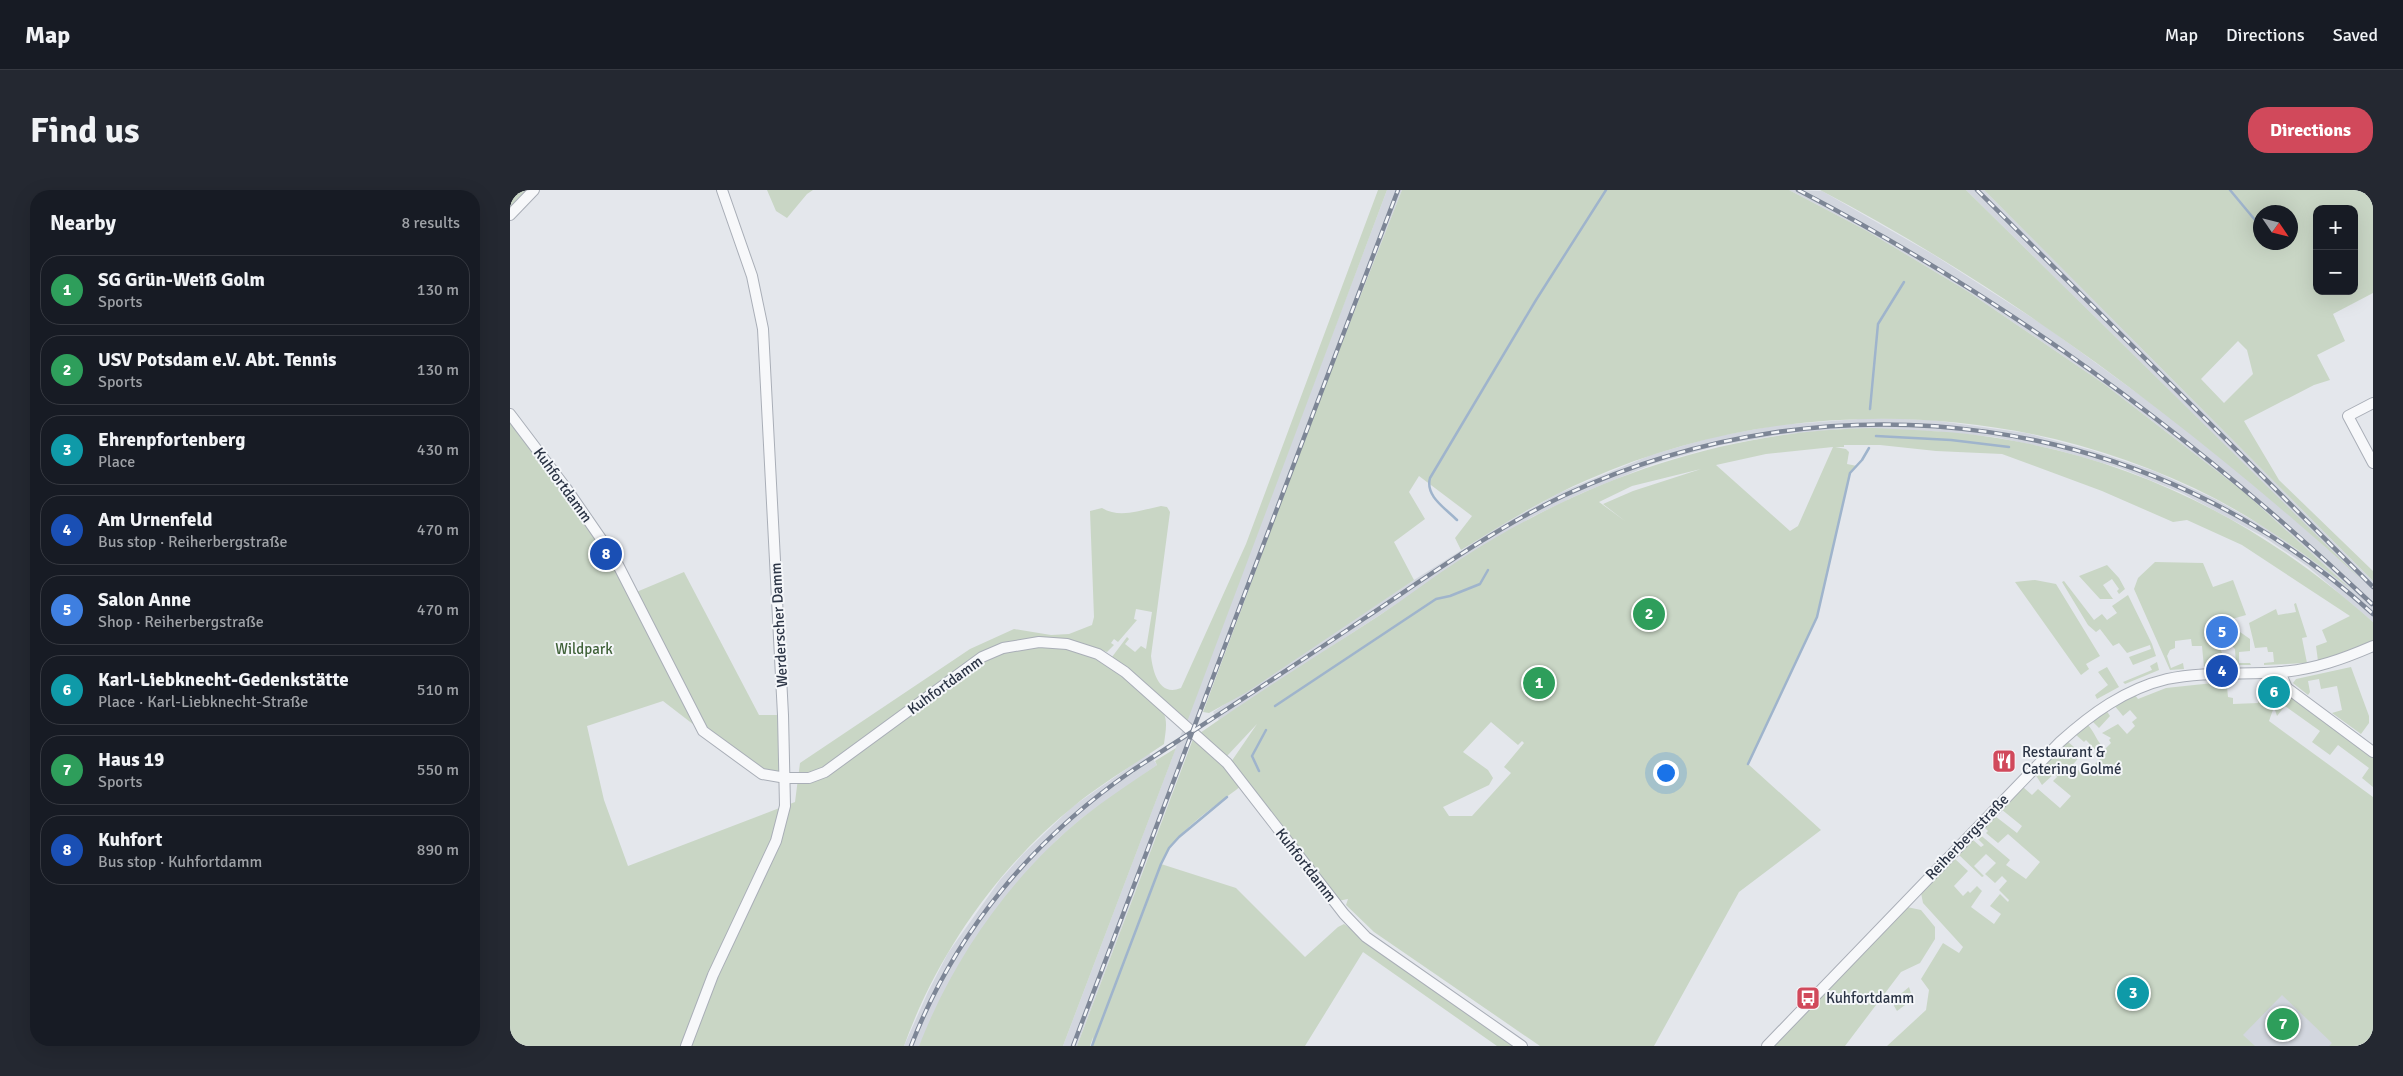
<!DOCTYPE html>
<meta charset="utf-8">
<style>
body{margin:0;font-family:Signika,sans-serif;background:#242831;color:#f1f3f6}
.controls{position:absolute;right:15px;top:15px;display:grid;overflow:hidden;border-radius:10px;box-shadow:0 5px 20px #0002}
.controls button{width:45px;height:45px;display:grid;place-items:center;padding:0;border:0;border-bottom:1px solid #363941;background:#171b24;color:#f1f3f6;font:25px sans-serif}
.compass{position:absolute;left:1743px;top:15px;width:45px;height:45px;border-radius:50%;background:#171b24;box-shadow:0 5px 20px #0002;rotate:125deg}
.you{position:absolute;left:1155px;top:582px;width:18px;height:18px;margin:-12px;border:4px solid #fff;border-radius:50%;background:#1a73e8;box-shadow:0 0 0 8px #1a73e833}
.badge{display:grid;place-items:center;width:32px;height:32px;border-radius:50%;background:#d1495b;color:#fff;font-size:16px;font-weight:700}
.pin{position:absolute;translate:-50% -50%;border:2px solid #fff;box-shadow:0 1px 5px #0006}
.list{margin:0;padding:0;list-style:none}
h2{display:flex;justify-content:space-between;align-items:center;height:65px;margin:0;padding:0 20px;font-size:21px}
h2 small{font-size:16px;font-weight:400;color:#9ea1a6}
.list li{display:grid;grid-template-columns:32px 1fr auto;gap:15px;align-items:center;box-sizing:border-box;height:70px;margin:0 10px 10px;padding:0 10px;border:1px solid #363941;border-radius:20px}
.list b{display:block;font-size:19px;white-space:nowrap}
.list p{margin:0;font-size:16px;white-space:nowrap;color:#9ea1a6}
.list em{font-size:16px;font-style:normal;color:#9ea1a6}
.map{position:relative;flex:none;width:1863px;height:856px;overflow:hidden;border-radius:20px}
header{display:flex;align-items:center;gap:30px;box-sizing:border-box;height:70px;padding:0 25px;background:#171b24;border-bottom:1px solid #363941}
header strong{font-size:24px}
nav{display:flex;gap:28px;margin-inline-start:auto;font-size:18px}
.intro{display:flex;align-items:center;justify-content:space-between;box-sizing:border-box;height:120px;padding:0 30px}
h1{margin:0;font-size:35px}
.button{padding:12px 22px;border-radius:20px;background:#d1495b;color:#fff;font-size:18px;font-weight:700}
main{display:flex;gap:30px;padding:0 30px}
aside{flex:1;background:#171b24;border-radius:20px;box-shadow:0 5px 20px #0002}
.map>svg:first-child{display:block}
</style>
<header>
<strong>Map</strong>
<nav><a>Map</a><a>Directions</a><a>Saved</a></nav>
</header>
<div class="intro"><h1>Find us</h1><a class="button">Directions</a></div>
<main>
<aside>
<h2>Nearby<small>8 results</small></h2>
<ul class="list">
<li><span class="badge" style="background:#2e9e5b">1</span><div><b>SG Grün-Weiß Golm</b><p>Sports</p></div><em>130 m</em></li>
<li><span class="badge" style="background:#2e9e5b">2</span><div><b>USV Potsdam e.V. Abt. Tennis</b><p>Sports</p></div><em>130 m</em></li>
<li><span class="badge" style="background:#0f9aa8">3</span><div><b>Ehrenpfortenberg</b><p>Place</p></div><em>430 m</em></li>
<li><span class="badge" style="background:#1a4fb4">4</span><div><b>Am Urnenfeld</b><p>Bus stop · Reiherbergstraße</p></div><em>470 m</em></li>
<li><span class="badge" style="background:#3f7fe0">5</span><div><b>Salon Anne</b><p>Shop · Reiherbergstraße</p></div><em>470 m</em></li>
<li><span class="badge" style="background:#0f9aa8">6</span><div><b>Karl-Liebknecht-Gedenkstätte</b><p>Place · Karl-Liebknecht-Straße</p></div><em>510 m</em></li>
<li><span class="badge" style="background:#2e9e5b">7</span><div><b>Haus 19</b><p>Sports</p></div><em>550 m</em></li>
<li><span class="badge" style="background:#1a4fb4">8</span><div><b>Kuhfort</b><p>Bus stop · Kuhfortdamm</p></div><em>890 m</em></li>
</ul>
</aside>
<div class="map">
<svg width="1863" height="856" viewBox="0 0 1863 856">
<rect width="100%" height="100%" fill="#e4e7ec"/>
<g fill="#d2d6de">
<path d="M877 0H892L808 214 567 856H553Z"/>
<path d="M1279 0 1312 1 1424 65 1535 136 1667 232 1742 292 1840 379 1456 0H1474L1863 391V432L1797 376 1754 347 1672 303 1610 278 1547 260 1485 247 1421 241 1330 239 1269 245 1206 256 1143 274 1072 303 1024 326 958 365 908 400 709 530 703 522 904 390 990 336 1049 303 1141 265 1203 247 1268 235 1362 228 1422 230 1516 243 1581 260 1644 281 1705 309 1758 339 1837 395 1734 302 1594 194 1457 101 1357 41Z"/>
<path d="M639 563 647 575 572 628 548 649 501 700 451 771 409 856H394L418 802 438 763 490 690 513 664 562 617Z"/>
<path d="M1769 789 1863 856H1724Z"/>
</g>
<g fill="#c9d6c5" fill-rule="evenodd">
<path d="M0 0H16L0 17Z"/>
<path d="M257 0H303L297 4 277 28 266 21Z"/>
<path d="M868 0H877L677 532 602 467 617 447 619 449 615 454 625 462 631 456 636 459 642 422 626 419 624 429 627 430 608 452 604 449 601 453 604 455 597 462 558 450 538 456C583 459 602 477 634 506 639 511 650 517 654 524 658 532 655 545 654 554 625 574 592 593 564 616 488 677 427 764 394 856H0V224L124 403 174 382 249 525H273L276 588 232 572 153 511 77 536 94 610 118 676 285 612 290 573 460 459 504 439 541 445 559 444 582 435 584 427 580 321 592 318C610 329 631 320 651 316L657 317 660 322 641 466C643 482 649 507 671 498L736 354Z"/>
<path d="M892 0H1279L1357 41 1457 101 1594 194 1734 302 1842 400C1799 367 1755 335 1706 309 1513 209 1276 202 1077 290 1033 309 992 335 951 360L945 348 962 326 909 286 899 302 915 329 884 352 904 390 737 502 699 523 693 522 808 214Z"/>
<path d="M1310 0H1456L1852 390C1686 240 1508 104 1310 0Z"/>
<path d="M1474 0H1863V103L1823 124 1835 151 1807 165 1820 190 1804 195 1734 231 1769 290 1863 381V391ZM1807 19H1844V101H1807ZM1750 22H1780V52H1750ZM1728 151 1737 160 1743 184 1714 213 1691 189Z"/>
<path d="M1363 238C1404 240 1446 241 1487 248 1632 271 1754 335 1863 432V451L1846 459 1808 471 1806 456 1817 452 1812 440 1840 426 1732 355 1677 330 1663 332 1592 301 1492 264 1426 261 1370 255H1334V257H1325L1336 259 1339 262 1337 274 1347 276 1340 283 1311 412 1307 427 1238 574 1311 640 1229 702 1144 856H1030L864 742 836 715 838 709 828 711 721 572 747 534 717 566 690 543C748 502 810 464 870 425 897 407 923 387 951 369 1074 289 1215 240 1363 238ZM1323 257 1288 336 1280 341 1206 275 1256 264ZM1191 279 1123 301 1093 314 1115 331 1089 312 1122 296ZM981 532 1008 555 1012 551 1014 553 994 577 1001 583 962 626H939L933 617 979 595 983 588 978 580 953 562Z"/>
<path d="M1645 372 1693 373 1703 397 1723 390 1736 425 1722 429 1726 443 1730 442 1740 449V461L1729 462V473H1740L1741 475H1726L1725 459 1715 449 1720 446 1714 435 1701 442 1719 476 1694 477 1692 456H1682L1681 449 1665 451V458L1660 460 1657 466 1661 478 1673 473 1674 479 1660 480 1624 399 1628 388Z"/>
<path d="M1597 375 1609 388 1615 399 1609 404 1607 401 1609 399 1602 389 1593 395 1603 409H1590L1569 386Z"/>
<path d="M1525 390 1546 394 1590 466 1576 474 1579 479 1571 485 1505 392Z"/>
<path d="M1554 391 1584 430 1592 424 1597 430 1607 423 1602 416 1618 405 1642 454 1646 466 1623 475 1619 467 1641 459 1640 455 1617 463 1609 453 1603 456 1590 439 1586 442 1578 435 1552 392Z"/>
<path d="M1786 413 1797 447 1792 448 1797 473 1754 475V473L1764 472 1763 462H1758L1757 457 1745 458 1739 433 1766 419 1768 425 1786 422 1784 414Z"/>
<path d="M1647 472 1649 480 1615 494 1613 492 1642 480 1640 476Z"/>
<path d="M1597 477 1609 497 1587 509 1585 505 1598 495 1588 482Z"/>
<path d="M1841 477 1859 526V533L1851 544 1822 523 1832 520 1827 496 1811 499 1809 489 1798 491 1800 502 1798 505 1783 493 1786 489Z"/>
<path d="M1703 493 1717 497 1718 507 1723 508V514L1748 513 1751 496 1756 494 1765 495 1863 568V597L1852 588 1859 578 1828 555 1820 565 1802 552 1810 541 1775 516 1767 526 1764 517 1759 531 1863 607V856H1819L1822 853 1772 805 1733 845 1745 856H1377L1416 820 1419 800 1411 789 1433 753 1449 763 1453 757 1413 713 1411 703 1444 668 1458 681 1444 696 1453 706 1458 701 1460 703 1467 696 1472 701 1461 717 1484 734 1491 724 1480 716 1490 704 1498 712 1499 710 1489 700 1497 691 1492 686 1485 693 1475 684 1486 673 1476 664 1464 676 1474 686 1472 687 1448 664 1462 649 1471 657 1474 655 1465 646 1468 643 1500 670 1496 675 1516 689 1530 672 1498 644 1488 653 1476 643 1478 641 1474 637 1485 626 1507 643 1512 636 1491 619 1513 597 1522 605 1528 599 1550 618 1561 606 1543 591 1547 587 1545 583 1532 595 1525 584 1557 551 1572 564 1559 579 1564 584 1568 580 1574 585 1592 567 1576 550 1574 552 1565 544 1577 534C1585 542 1586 551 1595 559L1601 553 1599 550 1601 548 1592 543 1608 534 1617 544 1625 536 1622 532 1627 528 1620 520 1613 526 1604 515 1625 505 1628 509 1656 498Z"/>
<path d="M1596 520 1600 526 1589 538 1581 530Z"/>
<path d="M683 549 715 575 731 596C703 618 665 641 651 674L726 698 795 767 828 737 834 734 1009 856H987L853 762 795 856H582L583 847 580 856H567Z"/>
<path d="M666 558 553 856H409C443 769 500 687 572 628 596 609 622 592 647 575L645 571Z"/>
<path d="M1397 717 1411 720 1425 737V749L1410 773 1391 782 1335 856H1263Z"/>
<path d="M1399 797 1403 809 1387 821 1384 816 1386 808Z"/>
</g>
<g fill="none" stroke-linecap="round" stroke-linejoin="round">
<g stroke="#9fb4cc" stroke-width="2.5">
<path d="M1720 0 1750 36"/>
<path d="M1765 52 1768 56"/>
<path d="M1360 219 1368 134 1394 92"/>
<path d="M1366 246 1441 250 1499 257"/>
<path d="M947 330C935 318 915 306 920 288L1026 110 1096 0"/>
<path d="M765 516 926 409 940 406 970 394 978 380"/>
<path d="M1238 574 1307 427 1340 283 1352 270 1359 258"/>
<path d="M749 581 742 566 756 540"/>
<path d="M582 856 651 674 659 658 669 647 717 607"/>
</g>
<g stroke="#a9aeb7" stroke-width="12">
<g id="minor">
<path d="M0 25 24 0"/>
<path d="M1863 213 1838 226 1863 273"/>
<path d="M0 224 56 298 105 369 193 541 252 584 276 588H299L315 582 472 467 493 458 529 452 557 454 588 464 615 482 717 573 834 724 856 747 1012 856"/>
<path d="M1770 482 1777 498 1863 562"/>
<path d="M176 856 203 785 266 651 275 616 273 525 253 139 242 86 212 0"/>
<path d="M1257 856 1550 552C1581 524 1615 499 1657 489 1694 481 1734 485 1772 482 1805 479 1833 469 1863 456"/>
</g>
</g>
<use href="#minor" stroke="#f7f8fa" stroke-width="10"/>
<g stroke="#7d8696" stroke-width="4.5">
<g id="rail">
<path d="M1288 0C1499 110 1690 250 1862 414"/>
<path d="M1467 0 1863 397"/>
<path d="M401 856C445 742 523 649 623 580 700 530 778 480 855 428 920 385 985 338 1055 305 1325 180 1642 222 1863 424"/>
<path d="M563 856 888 0"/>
</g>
</g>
<use href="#rail" stroke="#f4f6f9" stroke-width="2.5" stroke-dasharray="8" stroke-linecap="butt"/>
</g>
<defs>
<g id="restaurant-square" transform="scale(1.25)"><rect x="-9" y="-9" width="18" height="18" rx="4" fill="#d1495b" stroke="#f4f6f9"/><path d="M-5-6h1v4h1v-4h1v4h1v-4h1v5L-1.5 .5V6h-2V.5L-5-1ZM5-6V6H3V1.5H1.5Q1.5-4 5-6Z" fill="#fff"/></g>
<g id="bus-square" transform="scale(1.25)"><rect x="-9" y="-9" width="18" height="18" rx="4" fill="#d1495b" stroke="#f4f6f9"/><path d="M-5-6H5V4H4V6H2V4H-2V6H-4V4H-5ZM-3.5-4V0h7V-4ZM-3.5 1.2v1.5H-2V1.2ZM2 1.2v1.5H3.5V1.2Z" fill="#fff"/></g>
</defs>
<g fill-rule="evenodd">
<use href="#restaurant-square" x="1494" y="571"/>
<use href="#bus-square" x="1298" y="808"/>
</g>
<g text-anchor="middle" stroke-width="4" stroke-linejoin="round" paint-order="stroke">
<g font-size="15" fill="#2b3445" stroke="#f4f6f9">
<text transform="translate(53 295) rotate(54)" y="5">Kuhfortdamm</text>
<text transform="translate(269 435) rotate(-93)" y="5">Werderscher Damm</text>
<text transform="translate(435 495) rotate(-36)" y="5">Kuhfortdamm</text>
<text transform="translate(1457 647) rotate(-46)" y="5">Reiherbergstraße</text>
<text transform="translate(796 675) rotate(52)" y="5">Kuhfortdamm</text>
</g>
<g font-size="15" fill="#3f6138" stroke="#f4f6f9">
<text x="74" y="464">Wildpark</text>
</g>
<g font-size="15" fill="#2b3445" stroke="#f4f6f9" text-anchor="start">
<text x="1512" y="567">Restaurant &amp;<tspan x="1512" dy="17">Catering Golmé</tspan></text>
<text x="1316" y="813">Kuhfortdamm</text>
</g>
</g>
</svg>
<div class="controls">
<button>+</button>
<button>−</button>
</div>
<svg class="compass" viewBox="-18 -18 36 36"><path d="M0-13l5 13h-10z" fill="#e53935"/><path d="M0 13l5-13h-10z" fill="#9ea1a6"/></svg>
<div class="you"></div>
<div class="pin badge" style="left:1029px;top:493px;background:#2e9e5b">1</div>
<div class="pin badge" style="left:1139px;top:424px;background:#2e9e5b">2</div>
<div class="pin badge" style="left:1623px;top:803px;background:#0f9aa8">3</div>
<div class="pin badge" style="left:1712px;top:481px;background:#1a4fb4">4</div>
<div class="pin badge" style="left:1712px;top:442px;background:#3f7fe0">5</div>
<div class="pin badge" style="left:1764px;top:502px;background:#0f9aa8">6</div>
<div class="pin badge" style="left:1773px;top:834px;background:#2e9e5b">7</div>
<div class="pin badge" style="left:96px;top:364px;background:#1a4fb4">8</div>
</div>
</main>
